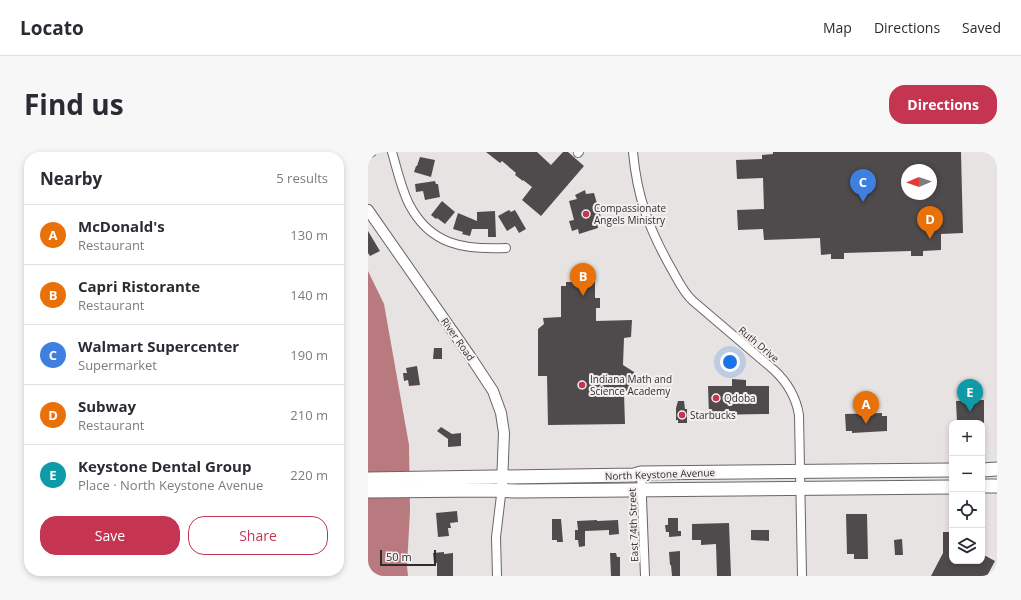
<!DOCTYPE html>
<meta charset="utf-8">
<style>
body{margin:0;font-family:"Open Sans",sans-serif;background:#f7f7f7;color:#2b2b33}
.controls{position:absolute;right:12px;bottom:12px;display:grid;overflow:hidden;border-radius:8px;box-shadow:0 2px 6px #0003}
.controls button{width:36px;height:36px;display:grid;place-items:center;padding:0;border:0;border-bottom:1px solid #e1e1e2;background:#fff;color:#2b2b33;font:20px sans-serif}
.compass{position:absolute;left:533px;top:12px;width:36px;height:36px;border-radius:50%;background:#fff;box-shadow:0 2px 6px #0003;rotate:268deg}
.scale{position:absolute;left:12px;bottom:10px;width:56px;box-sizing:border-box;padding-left:4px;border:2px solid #2e2d2d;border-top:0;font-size:11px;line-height:14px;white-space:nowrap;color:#2e2d2d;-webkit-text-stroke:3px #f4f0f0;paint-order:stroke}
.you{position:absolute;left:362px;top:210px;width:14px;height:14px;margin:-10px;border:3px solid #fff;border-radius:50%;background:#1a73e8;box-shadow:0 0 0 6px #1a73e833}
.badge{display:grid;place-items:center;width:26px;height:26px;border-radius:50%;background:#c53551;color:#fff;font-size:13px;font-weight:700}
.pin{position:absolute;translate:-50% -33px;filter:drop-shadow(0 1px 2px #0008)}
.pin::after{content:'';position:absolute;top:21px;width:14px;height:12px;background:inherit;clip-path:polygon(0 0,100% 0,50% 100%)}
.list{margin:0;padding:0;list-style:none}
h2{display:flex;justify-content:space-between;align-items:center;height:52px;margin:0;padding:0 16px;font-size:17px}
h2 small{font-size:13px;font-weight:400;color:#7c7c81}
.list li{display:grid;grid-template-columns:26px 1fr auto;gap:12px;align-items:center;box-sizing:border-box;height:60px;padding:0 16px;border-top:1px solid #e1e1e2}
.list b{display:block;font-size:15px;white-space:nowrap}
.list p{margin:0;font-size:13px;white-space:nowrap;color:#7c7c81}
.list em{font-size:13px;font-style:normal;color:#7c7c81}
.actions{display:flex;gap:8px;padding:12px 16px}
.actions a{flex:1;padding:9px 0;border:1px solid #c53551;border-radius:16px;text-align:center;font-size:14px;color:#c53551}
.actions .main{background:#c53551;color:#fff}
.icon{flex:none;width:22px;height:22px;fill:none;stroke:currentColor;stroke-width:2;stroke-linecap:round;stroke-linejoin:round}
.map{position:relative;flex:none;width:629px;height:424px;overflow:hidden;border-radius:16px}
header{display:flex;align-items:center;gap:24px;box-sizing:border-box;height:56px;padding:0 20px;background:#fff;border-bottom:1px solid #e1e1e2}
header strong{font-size:19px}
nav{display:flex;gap:22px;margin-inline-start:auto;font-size:14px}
.intro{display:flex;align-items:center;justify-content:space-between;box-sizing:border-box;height:96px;padding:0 24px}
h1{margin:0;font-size:28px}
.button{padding:10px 18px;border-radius:16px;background:#c53551;color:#fff;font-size:14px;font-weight:700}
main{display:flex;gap:24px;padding:0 24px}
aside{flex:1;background:#fff;border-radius:16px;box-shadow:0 2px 6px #0003}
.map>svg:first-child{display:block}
</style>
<header>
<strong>Locato</strong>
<nav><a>Map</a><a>Directions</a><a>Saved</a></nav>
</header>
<div class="intro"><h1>Find us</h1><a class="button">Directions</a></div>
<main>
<aside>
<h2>Nearby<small>5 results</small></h2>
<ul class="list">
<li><span class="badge" style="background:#e8710a">A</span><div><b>McDonald's</b><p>Restaurant</p></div><em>130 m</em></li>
<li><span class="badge" style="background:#e8710a">B</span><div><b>Capri Ristorante</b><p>Restaurant</p></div><em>140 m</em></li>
<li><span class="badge" style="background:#3f7fe0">C</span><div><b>Walmart Supercenter</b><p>Supermarket</p></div><em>190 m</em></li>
<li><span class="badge" style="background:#e8710a">D</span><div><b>Subway</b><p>Restaurant</p></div><em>210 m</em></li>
<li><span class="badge" style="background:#0f9aa8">E</span><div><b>Keystone Dental Group</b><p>Place · North Keystone Avenue</p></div><em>220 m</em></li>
</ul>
<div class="actions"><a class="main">Save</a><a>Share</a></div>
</aside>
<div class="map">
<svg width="629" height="424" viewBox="0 0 629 424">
<rect width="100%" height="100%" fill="#e7e3e3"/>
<path fill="#b97a7f" d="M0 119 16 152 41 293 42 359 39 414 40 424H0Z"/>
<g fill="#4f4b4c" fill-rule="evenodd">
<path d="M118 0H169L183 13 195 0H200L216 14 173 64 154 48 164 35 155 28V29L147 23 148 21 134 9 132 11Z"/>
<path d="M405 0H593L595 81 573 82V98L555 99V104H543V99L476 101V107H463V102L453 103 452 86 396 88 395 77 370 78 369 58 396 57 395 26 369 27 368 8 394 7V3L405 2ZM539 18H563V42H539Z"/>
<path d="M52 5 67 8 63 25 46 20 48 14H49Z"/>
<path d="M67 29 68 32H70L72 45 57 48 55 39 48 40 47 32Z"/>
<path d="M217 38 218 42 226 41 234 69 229 71 230 76 211 82 210 77 204 79 201 69 206 68 201 49 209 47 207 43Z"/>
<path d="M74 49 87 60 77 72 69 66 68 67 63 63Z"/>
<path d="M141 58 143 60 147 58 158 77 151 81 147 74 139 79 130 64Z"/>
<path d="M127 59 128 85H120V77H104L102 84 94 82 95 80 85 77 90 61 109 69V60Z"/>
<path d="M0 79 12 99 2 104 0 101Z"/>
<path d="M198 130H227V146H232V156H228V169L264 168 263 185 256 186 255 213 266 220V229L263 236 256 241 257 272 180 273 179 224H170V177L176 172 175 166 193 165V134H198Z"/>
<path d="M66 196H74V207H65Z"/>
<path d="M49 214 52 233 41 234 40 228 36 229 35 221H39L38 216Z"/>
<path d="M364 227 378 228V234H401V262L341 263 340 234H364Z"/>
<path d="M616 248V271H589L588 249Z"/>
<path d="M310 249H316L317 257H319V271H310V268H308V256Z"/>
<path d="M514 261V264H519V279L484 281V279H478L477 262Z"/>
<path d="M73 275 84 282 93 281V294L80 295V287L69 279Z"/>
<path d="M89 359 90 370 82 371 83 376H80L81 384 70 385 68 361Z"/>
<path d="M478 362H499L500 407H486V402H479Z"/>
<path d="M300 366H310V379H313V384L301 385V380H298L297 373H300Z"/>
<path d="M184 367H193L195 390H189V388H184Z"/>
<path d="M229 368V369L250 368 251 382 241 383V378L217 379V394L211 395 210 388H207V378H210L209 369Z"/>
<path d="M361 371 363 424H349L348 392 333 393V388H324V372Z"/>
<path d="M383 378H401V389L383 388Z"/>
<path d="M575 380H584V409H614V402L627 409 619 424H563L575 401Z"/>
<path d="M534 387 535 403H527L526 388Z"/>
<path d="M312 399V424H304L303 413H302L301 400Z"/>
<path d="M76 400V402L85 401V424H69V411H66L65 401Z"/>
<path d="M242 401H248L249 405H252V424H243Z"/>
</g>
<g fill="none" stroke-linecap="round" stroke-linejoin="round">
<g stroke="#6a6667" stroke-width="10">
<g id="minor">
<path d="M24 0C29 17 33 36 41 52 62 93 96 98 138 96"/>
<path d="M265 0C269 45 281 77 303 116 310 128 315 140 325 149L406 218C420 231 428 245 431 263L434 424"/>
<path d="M210 1 211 0"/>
<path d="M0 2 4 0"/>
<path d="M273 321 277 424"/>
<path d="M129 424 128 385 134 335"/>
</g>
</g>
<g stroke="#6a6667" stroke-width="12">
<path id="tertiary" d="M0 58 104 207 125 239 133 261 136 281 134 332"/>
</g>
<g stroke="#6a6667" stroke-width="15">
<g id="primary">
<path d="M614 318 629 317"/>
<path d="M0 327 266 323 273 321 584 318"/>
<path d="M614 334H629"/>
<path d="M0 339 120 338 150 339 584 335"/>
</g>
</g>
<use href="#minor" stroke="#fff" stroke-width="8"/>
<use href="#tertiary" stroke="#fff" stroke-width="10"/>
<use href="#primary" stroke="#fff" stroke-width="13"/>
</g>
<g fill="#c53551" stroke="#f4f0f0" stroke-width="1.5">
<circle cx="218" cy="62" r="4"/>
<circle cx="214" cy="233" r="4"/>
<circle cx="348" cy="246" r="4"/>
<circle cx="314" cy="263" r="4"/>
</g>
<g text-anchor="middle" stroke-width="4" stroke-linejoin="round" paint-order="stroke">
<g font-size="10" fill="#2e2d2d" stroke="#f4f0f0" text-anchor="start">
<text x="226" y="60">Compassionate<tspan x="226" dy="12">Angels Ministry</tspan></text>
<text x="222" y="231">Indiana Math and<tspan x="222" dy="12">Science Academy</tspan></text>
<text x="356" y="250">Qdoba</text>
<text x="322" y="267">Starbucks</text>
</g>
<g font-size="10" fill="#2e2d2d" stroke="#f4f0f0">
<text transform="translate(90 187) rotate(55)" y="4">River Road</text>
<text transform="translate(391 192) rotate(40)" y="4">Ruth Drive</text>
<text transform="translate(292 322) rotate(-2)" y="4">North Keystone Avenue</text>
<text transform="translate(265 373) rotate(-92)" y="4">East 74th Street</text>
</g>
</g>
</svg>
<div class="controls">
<button>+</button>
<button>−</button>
<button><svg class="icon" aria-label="locate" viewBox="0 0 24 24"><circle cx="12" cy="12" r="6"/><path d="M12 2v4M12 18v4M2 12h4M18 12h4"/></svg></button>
<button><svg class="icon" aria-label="layers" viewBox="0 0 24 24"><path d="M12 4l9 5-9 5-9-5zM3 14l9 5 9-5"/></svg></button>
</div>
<svg class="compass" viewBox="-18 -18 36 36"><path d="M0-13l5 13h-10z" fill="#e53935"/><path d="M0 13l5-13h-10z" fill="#7c7c81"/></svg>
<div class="scale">50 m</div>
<div class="you"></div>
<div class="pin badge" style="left:498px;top:272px;background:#e8710a">A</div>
<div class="pin badge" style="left:215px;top:144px;background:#e8710a">B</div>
<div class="pin badge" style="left:495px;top:50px;background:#3f7fe0">C</div>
<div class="pin badge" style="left:562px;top:87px;background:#e8710a">D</div>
<div class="pin badge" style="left:602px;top:260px;background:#0f9aa8">E</div>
</div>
</main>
